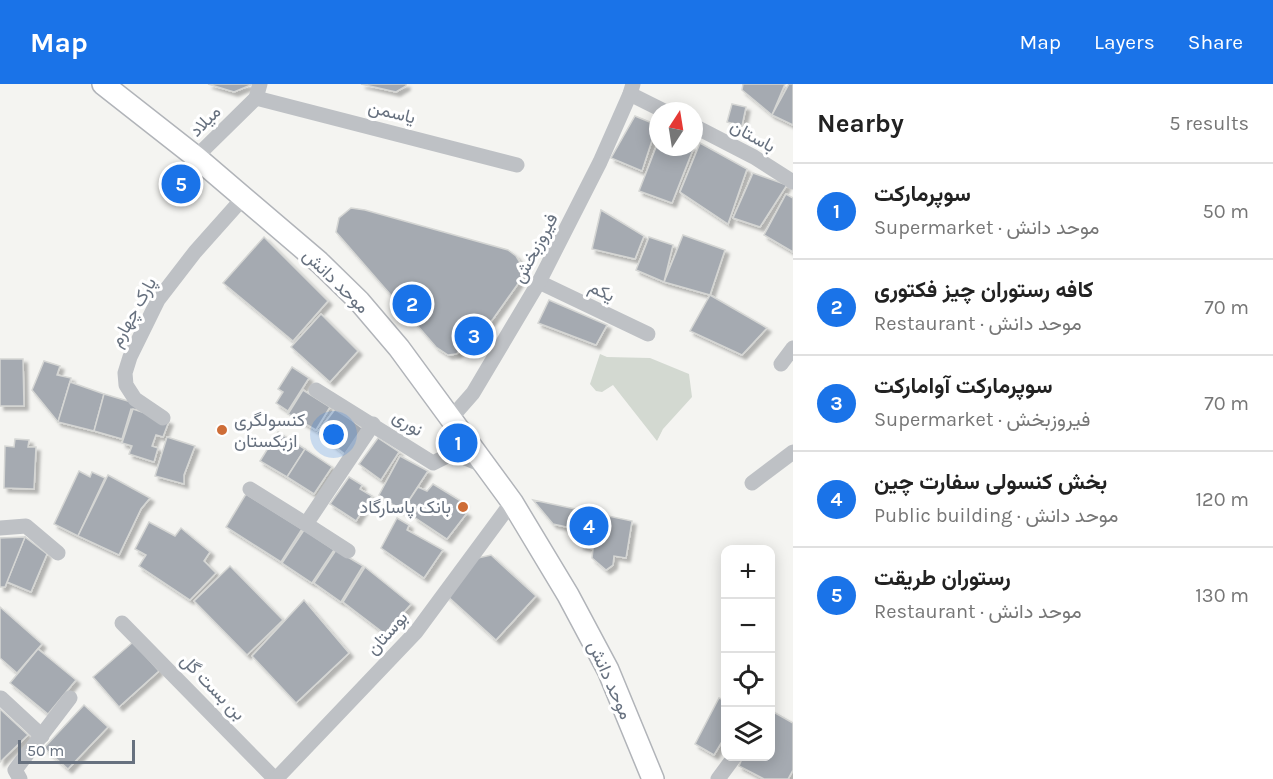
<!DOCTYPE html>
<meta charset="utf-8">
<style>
body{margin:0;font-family:Karla,Vazirmatn,sans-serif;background:#f2f2f2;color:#222}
.controls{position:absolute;right:18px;bottom:18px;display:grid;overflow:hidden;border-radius:12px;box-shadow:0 3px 15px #0003}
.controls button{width:54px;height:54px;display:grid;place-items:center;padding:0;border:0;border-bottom:2px solid #e0e0e0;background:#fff;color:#222;font:30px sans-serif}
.compass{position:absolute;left:649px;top:18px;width:54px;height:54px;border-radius:50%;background:#fff;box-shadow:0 3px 15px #0003;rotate:12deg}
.scale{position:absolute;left:18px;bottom:15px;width:117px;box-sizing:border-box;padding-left:6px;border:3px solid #67717f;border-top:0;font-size:16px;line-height:21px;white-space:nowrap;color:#67717f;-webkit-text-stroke:4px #fff;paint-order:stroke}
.you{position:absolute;left:334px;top:351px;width:21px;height:21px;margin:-15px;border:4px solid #fff;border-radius:50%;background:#1a73e8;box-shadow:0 0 0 9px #1a73e833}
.badge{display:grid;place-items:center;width:39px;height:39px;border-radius:50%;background:#1a73e8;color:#fff;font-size:20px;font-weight:700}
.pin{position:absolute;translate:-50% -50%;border:3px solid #fff;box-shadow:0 2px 6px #0006}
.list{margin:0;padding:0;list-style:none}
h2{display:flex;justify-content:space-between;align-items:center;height:78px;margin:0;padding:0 24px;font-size:26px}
h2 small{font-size:20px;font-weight:400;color:#767676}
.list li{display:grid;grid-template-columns:39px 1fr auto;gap:18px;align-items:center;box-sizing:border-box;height:96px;padding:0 24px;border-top:2px solid #e0e0e0}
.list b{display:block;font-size:22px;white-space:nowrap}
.list p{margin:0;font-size:20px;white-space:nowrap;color:#767676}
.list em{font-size:20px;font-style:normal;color:#767676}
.icon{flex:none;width:33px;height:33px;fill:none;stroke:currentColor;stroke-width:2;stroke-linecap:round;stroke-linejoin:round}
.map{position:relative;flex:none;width:793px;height:695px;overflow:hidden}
header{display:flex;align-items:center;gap:36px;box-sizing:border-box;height:84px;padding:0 30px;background:#1a73e8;color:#fff}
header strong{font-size:28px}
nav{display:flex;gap:33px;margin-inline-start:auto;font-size:21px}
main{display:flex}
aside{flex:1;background:#fff}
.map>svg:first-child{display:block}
</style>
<header>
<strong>Map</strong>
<nav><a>Map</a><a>Layers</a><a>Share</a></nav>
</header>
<main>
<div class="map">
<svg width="793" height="695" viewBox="0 0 793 695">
<defs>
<filter id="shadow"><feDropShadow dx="4" dy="4" stdDeviation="1.5" flood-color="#0004"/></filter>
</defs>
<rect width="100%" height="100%" fill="#f4f4f1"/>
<path fill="#d3d9d1" d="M600 270 607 273 650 274 689 290 692 313 663 345 657 357 613 301 602 308 596 307 590 300Z"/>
<g fill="#a5aab1" stroke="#d5d6d4" stroke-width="1.5" filter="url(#shadow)">
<path d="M208 0H253L234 8Z"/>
<path d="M361 0H406V2L396 8Z"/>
<path d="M743 0H785L772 31 742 6Z"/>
<path d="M789 0H793V41L772 31Z"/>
<path d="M732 20 746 23 742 42 727 38Z"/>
<path d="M635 32 657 41 642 87 611 74Z"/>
<path d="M658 58V63H694L672 119 639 107Z"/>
<path d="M700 59 747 85 728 140 680 108Z"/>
<path d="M753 89 787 101 760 143 733 134Z"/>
<path d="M786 110 793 114V168L764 151Z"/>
<path d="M351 124 365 126 508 166 516 172 521 180 522 194 493 235 470 260 456 270 448 271 436 263 336 148 339 134Z"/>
<path d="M601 126 644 152 635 175 592 165Z"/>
<path d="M683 151 725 166 710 211 664 198Z"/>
<path d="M264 153 328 217 293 257 223 199Z"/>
<path d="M649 153 673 161 664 198 636 186Z"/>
<path d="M710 211 767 244 742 271 690 247Z"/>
<path d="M549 216 607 241 596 261 538 239Z"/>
<path d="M321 230 358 267 330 298 291 263Z"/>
<path d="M0 275H23L24 322H0Z"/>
<path d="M44 277 60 282 57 291 71 294 58 338 32 306Z"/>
<path d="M292 283 309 294 288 327 276 319 283 308 278 305Z"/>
<path d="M70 298 104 310 94 347 58 338Z"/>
<path d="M303 306 330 323 316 346 288 330Z"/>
<path d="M104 310 138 320 136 326 131 325 122 355 94 347Z"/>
<path d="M336 324 363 345 345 370 317 349Z"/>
<path d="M133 325 169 337 163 353 156 351 152 362 158 364 154 378 129 370 132 362 122 359Z"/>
<path d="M278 348 305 365 287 393 260 377Z"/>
<path d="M167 353 195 362 184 391V400L155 392Z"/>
<path d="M378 354 399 368 381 396 359 380Z"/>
<path d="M15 355 29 356 28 363H36L34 405 4 404 5 362 14 363Z"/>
<path d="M305 365 332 383 314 410 287 393Z"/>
<path d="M400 372 428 387 402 427 379 411Z"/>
<path d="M79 387 90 393 92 388 105 394 78 452 54 440Z"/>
<path d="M108 391 150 414 141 425 119 471 78 452Z"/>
<path d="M349 393 362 401 360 405 372 412 356 437 330 420Z"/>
<path d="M433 400 464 419 460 425 467 429 447 455 414 433 416 426 408 418 418 403 427 407Z"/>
<path d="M246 410 302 445 281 478 226 443Z"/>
<path d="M533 416 632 437 626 474 614 472 613 481 606 486 592 474 593 465 580 461 581 456 574 454 576 445 553 440Z"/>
<path d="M397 434 409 441 407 446 443 466 424 494 381 464Z"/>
<path d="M149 438 175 452 181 444 210 468 204 477 216 489 190 516 139 482 146 471 135 465Z"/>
<path d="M304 446 334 466 312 499 282 479Z"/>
<path d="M25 453 47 470 31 508 7 498Z"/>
<path d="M25 453 5 503H0V454Z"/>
<path d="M336 466 363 482 341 518 314 499Z"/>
<path d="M491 471 536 512 496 556 445 510 478 474Z"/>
<path d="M230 482 283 536 247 571 194 517Z"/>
<path d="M365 483 411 520 385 550 343 518Z"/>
<path d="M304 516 349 569 296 619 252 572Z"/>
<path d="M0 523 42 560 17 589 0 574Z"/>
<path d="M133 558 159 587 119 623 93 593Z"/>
<path d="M38 565 76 596 48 630 10 599Z"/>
<path d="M719 614 726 617V651L714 671 695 660Z"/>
<path d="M84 621 108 643 68 685 44 664Z"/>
<path d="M0 625 28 651 0 678Z"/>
<path d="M770 626 793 639V686L788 695H764L739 682 743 672H770Z"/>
</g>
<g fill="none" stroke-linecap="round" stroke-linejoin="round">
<g stroke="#b1b4b9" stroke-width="24">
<path id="secondary" d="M103 0 196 73 319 178 359 217 399 264 512 418 568 511 608 586 653 695"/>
</g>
<g stroke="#bec1c5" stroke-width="15">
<path d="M630 10 664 27"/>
<path d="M256 14 517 81"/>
<path d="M694 42 754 73 793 98"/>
<path d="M196 73 256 14 260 0"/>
<path d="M539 198 648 250"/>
<path d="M781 280 793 264"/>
<path d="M316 306 433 379 453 369 485 382"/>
<path d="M163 334 135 315 126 301 125 289 130 273 158 216 195 168 244 113"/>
<path d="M451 334 473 309 539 198 600 78 630 10 633 0"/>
<path d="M752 399 793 368"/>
<path d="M250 405 306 440"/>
<path d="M0 444 26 442 58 469"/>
<path d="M348 467 306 440 373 340"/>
<path d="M122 539 275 695"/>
<path d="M1 614 42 652"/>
<path d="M20 695 15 686 70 614"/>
<path d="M276 695 416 548 512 418"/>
<path d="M718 695 735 672"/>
</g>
<use href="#secondary" stroke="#fff" stroke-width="21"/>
</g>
<g fill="#ce6d37" stroke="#fff" stroke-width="2">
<circle cx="222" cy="346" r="6"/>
<circle cx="463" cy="423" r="6"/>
</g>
<g text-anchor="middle" stroke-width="6" stroke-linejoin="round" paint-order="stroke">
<g font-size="18" fill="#67717f" stroke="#fff">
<text transform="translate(392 28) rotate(14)" y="6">یاسمن</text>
<text transform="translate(205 37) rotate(-45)" y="6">میلاد</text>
<text transform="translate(753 52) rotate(29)" y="6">باستان</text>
<text transform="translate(535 164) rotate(-62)" y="6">فیروزبخش</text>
<text transform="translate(336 197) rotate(44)" y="6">موحد دانش</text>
<text transform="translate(602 207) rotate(26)" y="6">یکم</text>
<text transform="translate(133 228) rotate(-61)" y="6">پارک چهارم</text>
<text transform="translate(408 339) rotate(33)" y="6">نوری</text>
<text transform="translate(387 549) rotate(-48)" y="6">بوستان</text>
<text transform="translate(610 596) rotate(66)" y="6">موحد دانش</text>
<text transform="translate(213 603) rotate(46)" y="6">بن بست گل</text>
</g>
<g font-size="18" fill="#67717f" stroke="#fff" text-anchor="start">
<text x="234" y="342">کنسولگری<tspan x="234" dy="21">ازبکستان</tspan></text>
<text x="451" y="429" text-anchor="end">بانک پاسارگاد</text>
</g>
</g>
</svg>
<div class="controls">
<button>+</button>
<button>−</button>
<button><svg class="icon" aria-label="locate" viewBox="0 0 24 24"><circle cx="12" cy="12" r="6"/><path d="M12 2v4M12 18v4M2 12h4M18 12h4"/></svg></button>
<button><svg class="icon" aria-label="layers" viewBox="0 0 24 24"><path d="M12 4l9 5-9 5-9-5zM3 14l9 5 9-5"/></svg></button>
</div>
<svg class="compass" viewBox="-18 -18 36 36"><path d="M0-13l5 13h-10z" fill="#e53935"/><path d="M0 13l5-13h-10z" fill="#767676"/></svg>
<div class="scale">50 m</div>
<div class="you"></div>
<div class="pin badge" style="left:458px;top:359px">1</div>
<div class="pin badge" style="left:412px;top:220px">2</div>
<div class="pin badge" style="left:474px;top:252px">3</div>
<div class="pin badge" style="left:589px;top:442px">4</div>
<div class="pin badge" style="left:181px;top:100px">5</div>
</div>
<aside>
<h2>Nearby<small>5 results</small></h2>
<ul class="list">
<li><span class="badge">1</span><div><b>سوپرمارکت</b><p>Supermarket · موحد دانش</p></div><em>50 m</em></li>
<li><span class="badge">2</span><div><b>کافه رستوران چیز فکتوری</b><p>Restaurant · موحد دانش</p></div><em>70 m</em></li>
<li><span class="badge">3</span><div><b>سوپرمارکت آوامارکت</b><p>Supermarket · فیروزبخش</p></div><em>70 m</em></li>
<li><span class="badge">4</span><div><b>بخش کنسولی سفارت چین</b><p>Public building · موحد دانش</p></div><em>120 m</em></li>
<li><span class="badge">5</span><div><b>رستوران طریقت</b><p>Restaurant · موحد دانش</p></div><em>130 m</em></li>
</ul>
</aside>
</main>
